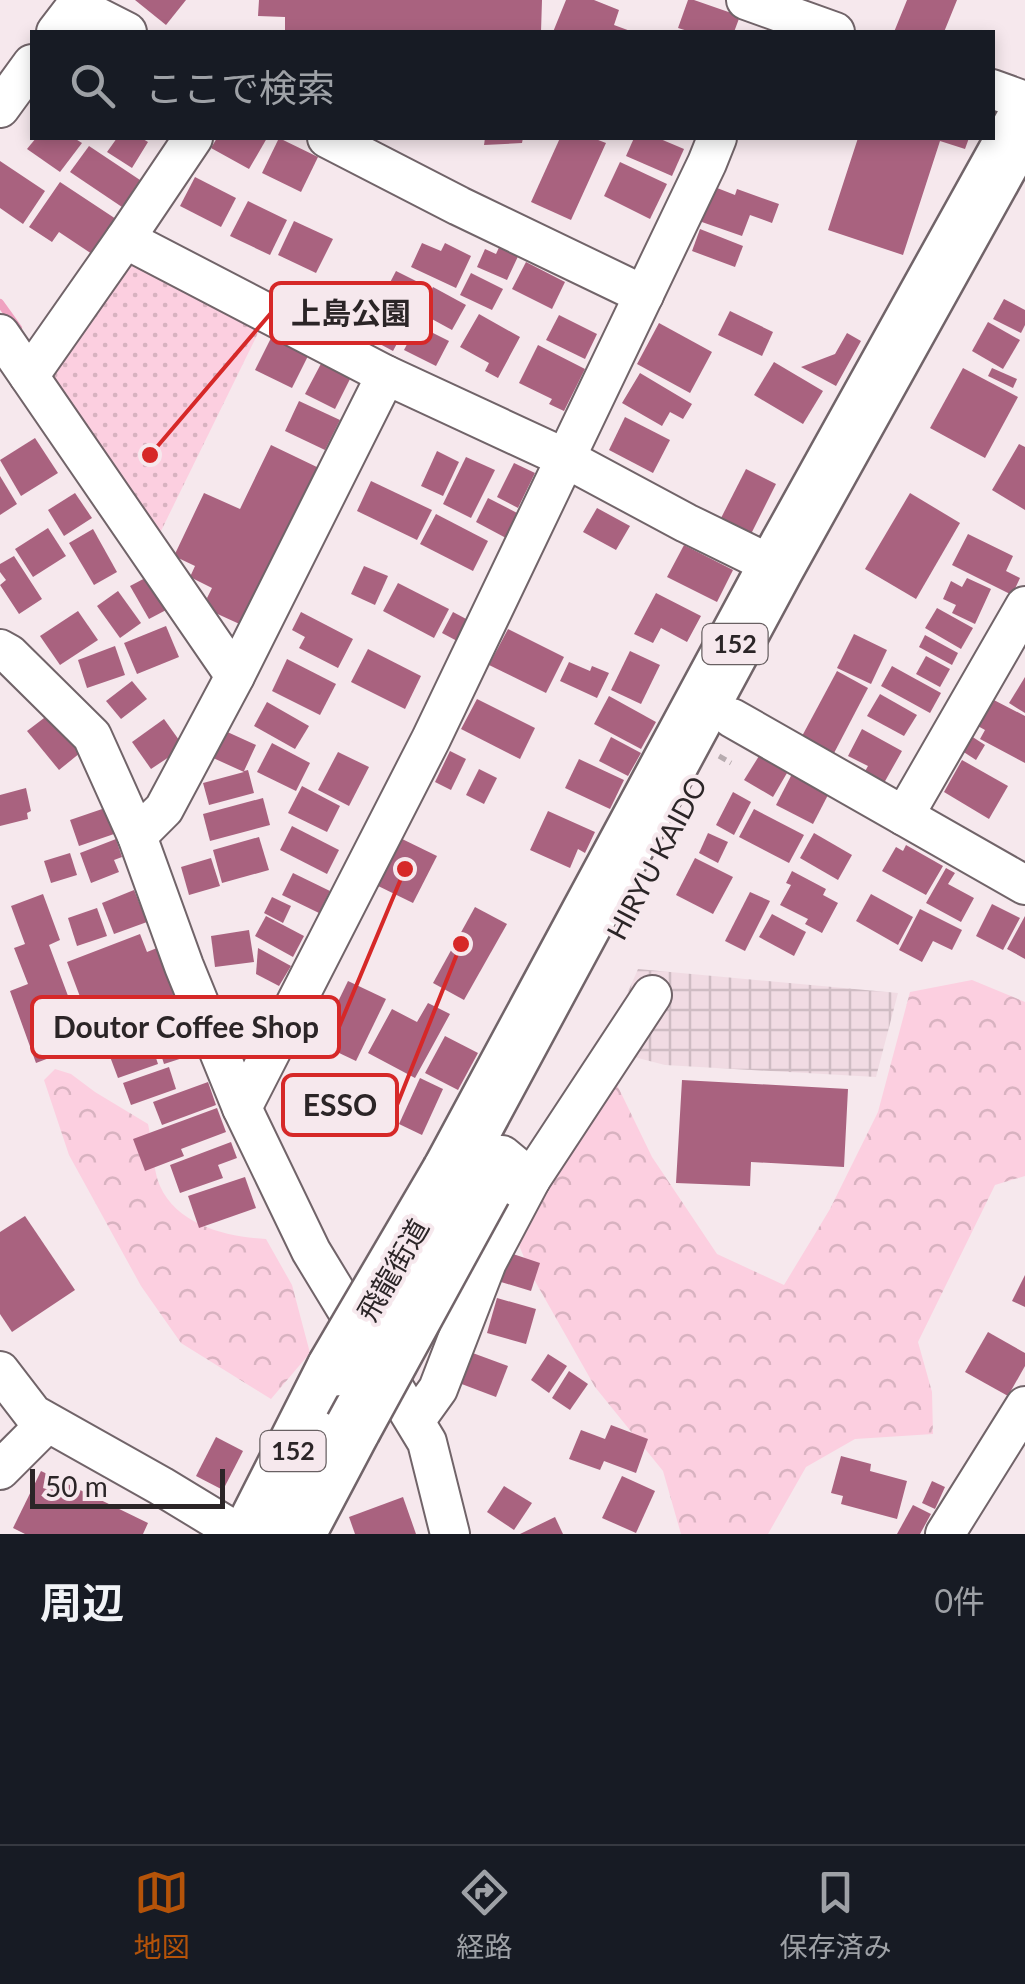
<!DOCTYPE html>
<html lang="ja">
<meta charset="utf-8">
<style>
body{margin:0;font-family:Lato,"Noto Sans JP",sans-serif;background:#242831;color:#f1f3f6}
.scale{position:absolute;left:30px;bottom:25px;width:195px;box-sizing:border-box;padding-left:10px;border:5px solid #2b2527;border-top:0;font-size:28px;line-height:35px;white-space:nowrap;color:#2b2527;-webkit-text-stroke:8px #f6e8ed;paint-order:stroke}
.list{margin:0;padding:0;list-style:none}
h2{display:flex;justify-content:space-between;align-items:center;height:130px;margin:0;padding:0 40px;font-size:42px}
h2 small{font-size:32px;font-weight:400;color:#9ea1a6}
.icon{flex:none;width:55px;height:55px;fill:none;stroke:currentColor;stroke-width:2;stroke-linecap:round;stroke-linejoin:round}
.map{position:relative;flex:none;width:1025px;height:1534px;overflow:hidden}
.search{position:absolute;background:#171b24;box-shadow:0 5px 15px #0003;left:30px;right:30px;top:30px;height:110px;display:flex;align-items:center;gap:25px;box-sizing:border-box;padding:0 35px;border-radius:0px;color:#9ea1a6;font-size:38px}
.sheet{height:310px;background:#171b24}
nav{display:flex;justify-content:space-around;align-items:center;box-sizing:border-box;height:140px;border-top:2px solid #363941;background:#171b24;font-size:28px;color:#9ea1a6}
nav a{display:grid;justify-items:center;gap:5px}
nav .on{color:#b45309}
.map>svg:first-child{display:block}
</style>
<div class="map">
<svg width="1025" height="1534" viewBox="0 0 1025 1534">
<defs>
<pattern id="industrial-grid" width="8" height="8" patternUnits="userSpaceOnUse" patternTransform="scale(2.5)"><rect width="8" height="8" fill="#f1dbe3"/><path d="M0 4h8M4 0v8" fill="none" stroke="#cfbcc3"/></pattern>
<pattern id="forest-crowns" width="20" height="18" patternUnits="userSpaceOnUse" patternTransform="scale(2.5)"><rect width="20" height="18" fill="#fccfe0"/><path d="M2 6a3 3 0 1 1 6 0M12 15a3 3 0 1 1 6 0" fill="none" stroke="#d8b2c0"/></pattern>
<pattern id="park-dots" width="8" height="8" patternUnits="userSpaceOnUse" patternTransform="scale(2.5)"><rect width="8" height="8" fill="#fccfe0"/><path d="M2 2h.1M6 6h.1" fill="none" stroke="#d8b2c0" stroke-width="1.8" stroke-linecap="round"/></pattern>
</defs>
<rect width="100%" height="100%" fill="#f6e8ed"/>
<path fill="url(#industrial-grid)" d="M638 969 898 993 876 1077 665 1065 603 1049Z"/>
<g fill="url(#forest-crowns)">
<path d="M972 980 1025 1002V1176L995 1185 918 1342 932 1392 933 1434 855 1439 806 1467 768 1534H681L663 1471 595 1387 531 1274 503 1207 605 1060 652 1157 717 1254 784 1285 830 1209 878 1112 910 992Z"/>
<path d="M55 1069 71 1074 95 1092 148 1124C152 1142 153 1170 160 1186 177 1225 227 1237 266 1239L292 1285 310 1353 271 1399 181 1343 141 1286 69 1155 44 1080Z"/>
</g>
<path fill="url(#park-dots)" d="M120 258 263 323 160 533 45 377Z"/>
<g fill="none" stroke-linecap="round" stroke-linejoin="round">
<path stroke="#efa1c0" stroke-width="8" d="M0 303 18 328"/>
</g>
<g fill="#a9627f">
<path d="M135 0H186L166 25Z"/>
<path d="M259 0H542L541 32H285V17L258 16Z"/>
<path d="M566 0H594L619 10 614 25 633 32H553Z"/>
<path d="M688 0H694L740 16 734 32H691L678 28Z"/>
<path d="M907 0H957L944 32H894Z"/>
<path d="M36 138H74L82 143 60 172 27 149Z"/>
<path d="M117 138H144L143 139 148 142 132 168 107 152Z"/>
<path d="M217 138H267L249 169 211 148Z"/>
<path d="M279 138 318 157 301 192 262 173Z"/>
<path d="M485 138H523L522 143 484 145Z"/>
<path d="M560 138H593L606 143 571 220 531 202Z"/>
<path d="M634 138H658L684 149 672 176 626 156Z"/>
<path d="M858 138H969L965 149 940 141 903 255 828 230Z"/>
<path d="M89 146 140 180 122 207 70 172Z"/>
<path d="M0 161 45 191 23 224 0 208Z"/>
<path d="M620 162 667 184 650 219 604 196Z"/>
<path d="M195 177 236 198 221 227 180 206Z"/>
<path d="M60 182 119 221 95 256 59 232 52 242 29 227Z"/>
<path d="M712 186 735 195 737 189 779 204 772 223 750 215 742 236 699 221Z"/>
<path d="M248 201 287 220 270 255 230 236Z"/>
<path d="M294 221 333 239 316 273 278 255Z"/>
<path d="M700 229 743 246 735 267 692 251Z"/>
<path d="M502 241 521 250 507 280 477 267 485 249 496 254Z"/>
<path d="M422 243 441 251 445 243 471 256 456 288 411 267Z"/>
<path d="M526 262 565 282 552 309 512 289Z"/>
<path d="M396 271 426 286 413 310 383 296Z"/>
<path d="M471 273 503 289 492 310 460 295Z"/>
<path d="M433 287 466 305 452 330 419 312Z"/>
<path d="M1004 299 1025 310V325L1021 333 993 319Z"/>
<path d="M377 308 408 323 393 351 363 335Z"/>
<path d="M730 311 773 332 762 356 718 335Z"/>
<path d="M479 314 520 337 498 378 485 371 489 363 460 347Z"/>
<path d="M559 315 597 334 585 359 546 340Z"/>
<path d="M988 322 1020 340 1003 369 972 351Z"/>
<path d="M659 323 712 352 690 393 637 364Z"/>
<path d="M417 325 449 341 436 366 404 350Z"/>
<path d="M847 333 861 341 836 386 801 367 835 354Z"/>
<path d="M273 334 310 352 292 388 255 370Z"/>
<path d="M538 345 585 369 564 411 549 404 552 399 519 383Z"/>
<path d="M324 358 353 373 335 409 305 394Z"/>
<path d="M774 362 823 391 803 424 754 395Z"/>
<path d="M963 368 1018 397 985 458 930 428Z"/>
<path d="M992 368 1017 379 1013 388 988 376Z"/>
<path d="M640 373 692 404 683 419 670 412 662 426 622 403Z"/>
<path d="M299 401 340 420 325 450 285 431Z"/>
<path d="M625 417 670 440 653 473 609 450Z"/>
<path d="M35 438 58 473 21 496 0 460Z"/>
<path d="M1019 444 1025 447V510L992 490Z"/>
<path d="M271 445 321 469 246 627 211 611 207 598 212 588 190 577 195 566 174 556 204 493 240 509Z"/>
<path d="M437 451 459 462 443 496 421 486Z"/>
<path d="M466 457 495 470 471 518 443 504Z"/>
<path d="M514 463 535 473 518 508 497 497Z"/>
<path d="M746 469 776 484 750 536 720 520Z"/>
<path d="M0 476 17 504 0 515Z"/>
<path d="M371 481 432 510 417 540 357 511Z"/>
<path d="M75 493 92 518 64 536 48 510Z"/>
<path d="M910 493 960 523 916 599 865 569Z"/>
<path d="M488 498 519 514 506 538 476 522Z"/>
<path d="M597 508 630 526 616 550 583 532Z"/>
<path d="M436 514 488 541 473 571 420 544Z"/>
<path d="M48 528 66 556 33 577 15 549Z"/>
<path d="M93 529 117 572 94 585 69 543Z"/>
<path d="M968 534 1013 556 1006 571 1020 578 1012 595 952 565Z"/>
<path d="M684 545 733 570 717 602 667 577Z"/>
<path d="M14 556 42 599 19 614 0 585 6 580 0 572V564Z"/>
<path d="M364 566 388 576 375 605 351 594Z"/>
<path d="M149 576 168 609 149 619 130 586Z"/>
<path d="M967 578 991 589 975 624 952 613 956 605 943 599 951 581 962 587Z"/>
<path d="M398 583 449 609 434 638 383 611Z"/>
<path d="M118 591 141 623 120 638 97 606Z"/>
<path d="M656 593 701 616 687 642 661 628 653 643 634 634Z"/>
<path d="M937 608 973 628 961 649 925 628Z"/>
<path d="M78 611 98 640 60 665 40 636Z"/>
<path d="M301 612 353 639 338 668 299 648 305 637 292 630Z"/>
<path d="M453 612 470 621 459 642 442 633Z"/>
<path d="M166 626 179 657 137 674 124 643Z"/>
<path d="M508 629 564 657 546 693 489 665Z"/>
<path d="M854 634 887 650 871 684 837 668Z"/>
<path d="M925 635 958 653 952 665 919 647Z"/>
<path d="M115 646 125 675 87 688 78 660Z"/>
<path d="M368 649 421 676 405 709 351 682Z"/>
<path d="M630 651 660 665 641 704 611 690Z"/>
<path d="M926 656 950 669 940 687 916 674Z"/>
<path d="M287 659 336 684 320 715 272 691Z"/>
<path d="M569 662 590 671 592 666 609 673 597 698 560 681Z"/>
<path d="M892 666 941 693 930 713 881 686Z"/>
<path d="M837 671 868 688 833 755 801 738Z"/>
<path d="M1025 677V713L1009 703Z"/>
<path d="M132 681 147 699 121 719 106 701Z"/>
<path d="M880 694 917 715 904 736 867 716Z"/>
<path d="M609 696 656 722 641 749 594 724Z"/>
<path d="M990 698 1025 716V763L980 739 985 730 976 725Z"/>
<path d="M477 699 535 728 520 759 461 729Z"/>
<path d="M267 702 309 726 295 749 254 726Z"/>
<path d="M48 715 80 753 59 770 27 731Z"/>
<path d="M164 719 184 747 151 769 132 742Z"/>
<path d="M862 729 902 751 884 783 864 773 868 766 848 756Z"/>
<path d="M223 730 256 745 244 771 248 770 254 793 209 805 203 783 244 772 211 757Z"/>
<path d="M968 734 985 745 976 760 959 749Z"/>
<path d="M611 737 641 753 628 776 599 761Z"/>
<path d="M272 743 310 763 296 791 257 772Z"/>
<path d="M450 751 466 759 451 790 435 782Z"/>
<path d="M338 752 369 767 349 806 318 790Z"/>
<path d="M759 756 787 773 773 797 744 780Z"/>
<path d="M579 759 624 780 610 809 565 788Z"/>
<path d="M962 760 1008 786 989 819 944 792Z"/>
<path d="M479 769 497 778 484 804 466 795Z"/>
<path d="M792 774 829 793 813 824 776 805Z"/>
<path d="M302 786 340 806 327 832 288 813Z"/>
<path d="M26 788 31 811 27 813 28 819 0 826V795Z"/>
<path d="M733 792 751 802 734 835 716 825Z"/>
<path d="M263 798 270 825 210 841 203 814Z"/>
<path d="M108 807 117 833 79 846 70 820Z"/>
<path d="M754 809 804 835 789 863 739 837Z"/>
<path d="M548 811 595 832 585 853 578 849 570 868 530 850Z"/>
<path d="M292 826 339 850 327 874 280 850Z"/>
<path d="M708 833 728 842 718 863 699 853Z"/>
<path d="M814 833 852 855 838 880 800 858Z"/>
<path d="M396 836 437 856 413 903 372 883Z"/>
<path d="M259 837 269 870 222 883 213 850Z"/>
<path d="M116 839 122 857 114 860 119 872 91 883 80 853Z"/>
<path d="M906 845 943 866 926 895 882 871 896 847 903 851Z"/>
<path d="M70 853 77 875 51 883 44 861Z"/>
<path d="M211 858 220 886 189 895 181 867Z"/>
<path d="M695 858 733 877 713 914 676 895Z"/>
<path d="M946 868 955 873 948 884 974 898 961 922 926 903Z"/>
<path d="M792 871 826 889 823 895 838 903 822 933 805 924 808 919 780 905 791 885 786 883Z"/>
<path d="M293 873 330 891 319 913 282 895Z"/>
<path d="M134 890 147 922 114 934 102 903Z"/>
<path d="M750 892 770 901 745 951 725 941Z"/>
<path d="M43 894 60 940 49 945 86 1044 36 1063 10 991 28 984 14 948 25 944 11 906Z"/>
<path d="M871 894 913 917 898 945 856 921Z"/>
<path d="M272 897 291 906 283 923 264 913Z"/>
<path d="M992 904 1020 918 1003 950 976 936Z"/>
<path d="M475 907 507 924 464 1000 433 983Z"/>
<path d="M97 908 107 936 77 946 68 918Z"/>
<path d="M920 909 962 930 952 950 933 941 922 962 899 950Z"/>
<path d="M772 914 806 932 794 956 759 937Z"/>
<path d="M266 916 304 936 293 957 255 936Z"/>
<path d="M1025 916V959L1007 949Z"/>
<path d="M249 930 254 962 215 967 211 936Z"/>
<path d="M140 934 147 952 157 948 175 994 126 1013 120 997 85 1010 67 962Z"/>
<path d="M258 948 291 966 279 986 256 974Z"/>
<path d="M348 981 386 999 356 1061 318 1043Z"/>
<path d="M428 1003 450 1014 415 1078 368 1053 392 1009 417 1022Z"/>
<path d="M183 1030 192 1055 164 1064 156 1039Z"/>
<path d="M445 1036 478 1053 458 1090 425 1073Z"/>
<path d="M150 1040 158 1064 118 1078 109 1054Z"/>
<path d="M169 1067 176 1089 131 1105 123 1083Z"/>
<path d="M420 1078 443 1089 422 1135 399 1124Z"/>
<path d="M682 1080 848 1089 844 1167 751 1162 750 1186 676 1183Z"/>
<path d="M208 1082 216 1105 162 1125 153 1102Z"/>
<path d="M217 1108 226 1132 181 1149 184 1156 145 1171 133 1139Z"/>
<path d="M231 1142 237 1158 218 1165 223 1178 180 1193 170 1165Z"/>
<path d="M245 1177 256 1208 199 1228 188 1196Z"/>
<path d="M25 1216 75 1290 12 1332 0 1314V1232Z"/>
<path d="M510 1253 540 1263 531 1291 501 1282Z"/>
<path d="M1025 1275V1307L1012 1301Z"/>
<path d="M497 1298 536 1309 526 1344 487 1333Z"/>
<path d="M988 1332 1025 1353V1366L1008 1396 965 1372Z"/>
<path d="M470 1352 508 1366 496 1397 459 1383Z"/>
<path d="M548 1354 567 1366 549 1393 531 1380Z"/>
<path d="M569 1371 588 1384 570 1410 552 1398Z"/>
<path d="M611 1425 648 1439 636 1473 604 1461 600 1470 569 1459 581 1430 605 1439Z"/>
<path d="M216 1437 243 1451 223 1490 196 1476Z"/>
<path d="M841 1456 871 1464 870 1471 907 1481 897 1519 841 1504 843 1496 831 1493Z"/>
<path d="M41 1471 148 1523 143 1534H25L13 1528Z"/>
<path d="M622 1476 655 1491 636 1533 602 1518Z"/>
<path d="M932 1481 945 1487 935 1509 922 1503Z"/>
<path d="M504 1486 532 1503 514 1530 487 1512Z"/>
<path d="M403 1497 416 1534H355L349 1517Z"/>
<path d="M913 1505 931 1514 920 1534H897Z"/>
<path d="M555 1517 563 1534H520Z"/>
</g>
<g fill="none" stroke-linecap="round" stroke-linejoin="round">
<g stroke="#716469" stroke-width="42">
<g id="minor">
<path d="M746 0 835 32"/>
<path d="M56 32 76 6 127 32"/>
<path d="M992 89 1025 101"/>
<path d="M0 108 32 64"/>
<path d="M327 138 459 206 644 295"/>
<path d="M125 239 193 138"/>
<path d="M0 334 235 676 386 375 565 458 686 523 776 567"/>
<path d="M29 376 125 239 386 375"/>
<path d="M0 649 9 654 92 736 137 836 184 966 242 1108 311 1251 427 1442 450 1534"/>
<path d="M732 718 904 816 1025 606"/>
<path d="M904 816 1025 885"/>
<path d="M137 836 164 809 235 676"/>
<path d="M242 1108 431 739 707 163 717 138"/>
<path d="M502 1155 531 1179 652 995"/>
<path d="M0 1371 33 1414 161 1486 240 1534"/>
<path d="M415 1421 438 1389 487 1262 531 1179"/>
<path d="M0 1470 47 1423"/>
<path d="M945 1534 1025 1406"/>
</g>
</g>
<g stroke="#716469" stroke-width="60">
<g id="highway">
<path d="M450 1172 776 567 1025 119"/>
<path d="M251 1534 335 1368"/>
<path d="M297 1534 353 1428"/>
</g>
</g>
<path stroke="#b7abaf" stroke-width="5" stroke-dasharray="8 5" stroke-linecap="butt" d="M719 756 731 763"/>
<use href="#minor" stroke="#fff" stroke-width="38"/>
<use href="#highway" stroke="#fff" stroke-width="55"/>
<g stroke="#716469" stroke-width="60" stroke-linecap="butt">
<g id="highway-bridge">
<path d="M335 1368 450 1172"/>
<path d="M353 1428 483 1190"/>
</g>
</g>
<use href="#highway-bridge" stroke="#fff" stroke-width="55"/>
</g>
<g text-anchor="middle" stroke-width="8" stroke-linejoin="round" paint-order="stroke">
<g fill="#f6e8ed" stroke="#686062" stroke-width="2.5">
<rect x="702.5" y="624" width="65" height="40" rx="8"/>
<rect x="260.5" y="1431" width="65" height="40" rx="8"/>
</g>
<g font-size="25" font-weight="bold" fill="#2b2527">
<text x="735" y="653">152</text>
<text x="293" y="1460">152</text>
</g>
<g font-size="28" fill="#2b2527" stroke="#f6e8ed">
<text transform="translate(657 858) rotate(-62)" y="10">HIRYU KAIDO</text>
<text transform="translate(393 1270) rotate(-60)" y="10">飛龍街道</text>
</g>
</g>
<path fill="none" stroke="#d62828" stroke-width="4" d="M150 455L271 313M405 869L339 1027M461 944L397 1105"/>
<g fill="#d62828" stroke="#f6e8ed" stroke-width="4">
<circle cx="150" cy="455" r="10"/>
<circle cx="405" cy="869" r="10"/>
<circle cx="461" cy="944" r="10"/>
</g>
<g fill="#f6e8ed" stroke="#d62828" stroke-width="4">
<rect x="271" y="283" width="160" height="60" rx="10"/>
<rect x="32" y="997" width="307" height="60" rx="10"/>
<rect x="283" y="1075" width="114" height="60" rx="10"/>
</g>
<g font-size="30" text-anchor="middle" font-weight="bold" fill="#2b2527">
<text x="351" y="324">上島公園</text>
<text x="186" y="1038">Doutor Coffee Shop</text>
<text x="340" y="1116">ESSO</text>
</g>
</svg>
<div class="scale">50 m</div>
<div class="search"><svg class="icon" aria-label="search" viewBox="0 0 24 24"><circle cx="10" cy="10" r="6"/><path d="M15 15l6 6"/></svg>ここで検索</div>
</div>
<section class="sheet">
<h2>周辺<small>0件</small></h2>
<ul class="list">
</ul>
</section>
<nav>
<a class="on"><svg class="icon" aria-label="map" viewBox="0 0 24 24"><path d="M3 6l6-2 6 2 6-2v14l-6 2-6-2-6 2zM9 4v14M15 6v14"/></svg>地図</a>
<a><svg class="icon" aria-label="directions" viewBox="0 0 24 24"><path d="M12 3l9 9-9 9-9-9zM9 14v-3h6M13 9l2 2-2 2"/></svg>経路</a>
<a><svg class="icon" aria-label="saved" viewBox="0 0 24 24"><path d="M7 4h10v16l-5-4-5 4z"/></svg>保存済み</a>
</nav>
